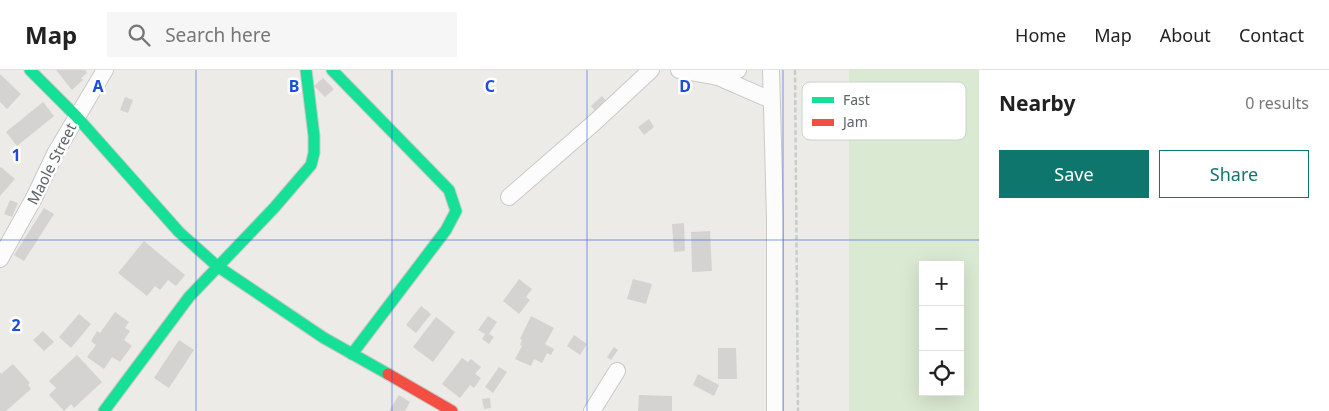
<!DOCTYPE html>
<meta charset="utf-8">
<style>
body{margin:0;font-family:"Noto Sans",sans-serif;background:#f6f6f6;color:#222}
.controls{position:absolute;right:15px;bottom:15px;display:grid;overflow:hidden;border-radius:0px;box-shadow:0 5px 20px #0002}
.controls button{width:45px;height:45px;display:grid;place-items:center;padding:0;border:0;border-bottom:1px solid #e0e0e0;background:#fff;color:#222;font:25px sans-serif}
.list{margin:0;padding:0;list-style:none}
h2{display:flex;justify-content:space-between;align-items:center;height:65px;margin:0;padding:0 20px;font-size:21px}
h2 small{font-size:16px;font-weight:400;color:#767676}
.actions{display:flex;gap:10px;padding:15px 20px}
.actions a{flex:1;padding:11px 0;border:1px solid #0f766e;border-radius:0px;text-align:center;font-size:18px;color:#0f766e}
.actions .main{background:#0f766e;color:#fff}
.icon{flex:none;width:28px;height:28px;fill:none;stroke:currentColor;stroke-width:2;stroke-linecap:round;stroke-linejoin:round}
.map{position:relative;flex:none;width:979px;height:341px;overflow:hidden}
header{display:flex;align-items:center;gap:30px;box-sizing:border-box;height:70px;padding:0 25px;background:#fff;border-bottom:1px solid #e0e0e0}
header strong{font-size:24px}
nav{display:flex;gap:28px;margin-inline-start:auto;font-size:18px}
.search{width:350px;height:45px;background:#f6f6f6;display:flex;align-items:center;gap:12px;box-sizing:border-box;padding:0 18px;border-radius:0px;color:#767676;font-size:19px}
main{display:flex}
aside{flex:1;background:#fff}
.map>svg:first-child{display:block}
</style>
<header>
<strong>Map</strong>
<div class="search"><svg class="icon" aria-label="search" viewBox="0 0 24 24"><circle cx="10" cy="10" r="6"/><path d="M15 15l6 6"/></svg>Search here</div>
<nav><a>Home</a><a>Map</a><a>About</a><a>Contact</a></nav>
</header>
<main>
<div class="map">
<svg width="979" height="341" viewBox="0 0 979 341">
<rect width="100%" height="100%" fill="#edebe8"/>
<path fill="#dae9d2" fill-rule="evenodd" d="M849 0H979V341H849ZM923 195H960V322H923Z"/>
<g fill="#d5d3d2">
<path d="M56 0H85L87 3 81 8 83 10 72 20Z"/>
<path d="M0 4 21 24 7 39 0 32Z"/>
<path d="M323 8 334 19 325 27 314 16Z"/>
<path d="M602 26 608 33 597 43 591 36Z"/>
<path d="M125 27 133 30 128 43 120 40Z"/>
<path d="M43 32 54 46 17 76 6 62Z"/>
<path d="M649 49 654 57 644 65 638 57Z"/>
<path d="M1 97 15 109 0 126V98Z"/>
<path d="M10 130 18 133 12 147 4 144Z"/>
<path d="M44 138 54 144 24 191 14 185Z"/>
<path d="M684 153 685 181 674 182 672 154Z"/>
<path d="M710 161 712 201 692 202 691 162Z"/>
<path d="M144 171 185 205 176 216 168 210 160 220 155 216 147 226 118 203Z"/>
<path d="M519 209 532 219 526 227 530 230 519 244 503 231Z"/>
<path d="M633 209 652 214 646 234 627 229Z"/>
<path d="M421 236 431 244 416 263 406 255Z"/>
<path d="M115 242 129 252 125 258 130 261 124 270 132 276 120 292 112 287 104 299 87 287 96 275 91 271 97 261 100 263Z"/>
<path d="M79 244 91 254 71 278 59 267Z"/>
<path d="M488 246 497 252 489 264 494 267 489 274 482 269 485 264 478 260Z"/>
<path d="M531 246 554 258 545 274 554 279 551 285 547 283 542 293 534 289 531 296 515 289 522 276 520 275 522 270 520 269Z"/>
<path d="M436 247 455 262 433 292 413 277Z"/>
<path d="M43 261 54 272 44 281 33 270Z"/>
<path d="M574 265 587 274 580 285 567 276Z"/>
<path d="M179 270 194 280 169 318 154 308Z"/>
<path d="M614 277 618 280 611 290 607 287Z"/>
<path d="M718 278H736L737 309H718Z"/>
<path d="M77 285 102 312 74 338 71 334 64 341 49 325 56 318 49 311Z"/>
<path d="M462 288 468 292 471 289 481 297 475 304 481 308 474 318 470 315 460 328 442 314Z"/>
<path d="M13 294 30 313 28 315 31 319 6 341H0V302L1 304Z"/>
<path d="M499 297 507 302 493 323 485 317Z"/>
<path d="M698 304 719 315 714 326 693 315Z"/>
<path d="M399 325 410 332 405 341H389Z"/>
<path d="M639 325 672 326V341H638Z"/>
<path d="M490 328 491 338 484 339 482 329Z"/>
</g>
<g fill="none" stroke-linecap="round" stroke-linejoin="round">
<g stroke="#c8c9c9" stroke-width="18">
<g id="street">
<path d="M679 0 718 7 771 30"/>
<path d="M771 0 775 149V341"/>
<path d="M718 7 738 0"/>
<path d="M509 127 595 52 651 0"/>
<path d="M0 189 34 128 56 82 105 0"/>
<path d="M592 341 617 301"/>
</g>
</g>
<g stroke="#c8c9c9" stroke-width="13">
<g id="fast">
<path d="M30 0 76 46 179 162 217 196 324 268 388 304"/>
<path d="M332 0 449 120 456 141 446 160 352 284"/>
<path d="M104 341 189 227 274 138 311 95 314 83V66L306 0"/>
</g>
</g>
<g stroke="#c8c9c9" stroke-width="13">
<path id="jam" d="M388 304 452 341"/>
</g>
<path stroke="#c7cec8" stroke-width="2.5" stroke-dasharray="5 2.5" stroke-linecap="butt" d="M795 0 798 341"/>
<use href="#street" stroke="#fcfcfc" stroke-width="16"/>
<use href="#fast" stroke="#16e098" stroke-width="11"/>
<use href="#jam" stroke="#f24e42" stroke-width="11"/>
</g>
<path fill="none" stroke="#1d4ed8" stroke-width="1" stroke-opacity="0.55" d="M196 0V341M392 0V341M587 0V341M783 0V341M0 170H979"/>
<g text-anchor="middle" stroke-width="5" stroke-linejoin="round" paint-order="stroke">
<g font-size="15" fill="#5d6366" stroke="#fff">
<text transform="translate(52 94) rotate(-63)" y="5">Maole Street</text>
</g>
</g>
<rect x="802" y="12" width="164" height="58" rx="8" fill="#fff" stroke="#ced0d1" stroke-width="1"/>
<rect x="812" y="27" width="22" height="6" fill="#16e098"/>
<rect x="812" y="49" width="22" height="7" fill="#f24e42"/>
<g font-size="14" fill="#5d6366">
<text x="843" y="35">Fast</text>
<text x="843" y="57">Jam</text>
</g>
<g font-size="16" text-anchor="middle" font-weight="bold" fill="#1d4ed8" stroke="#fff" stroke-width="5" stroke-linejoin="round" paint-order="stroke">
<text x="98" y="22">A</text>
<text x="294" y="22">B</text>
<text x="490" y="22">C</text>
<text x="685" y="22">D</text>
<text x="16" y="91">1</text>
<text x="16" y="261">2</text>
</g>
</svg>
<div class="controls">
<button>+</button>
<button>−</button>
<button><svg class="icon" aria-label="locate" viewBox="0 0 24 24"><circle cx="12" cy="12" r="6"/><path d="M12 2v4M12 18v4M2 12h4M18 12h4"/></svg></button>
</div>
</div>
<aside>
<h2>Nearby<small>0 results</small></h2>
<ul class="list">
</ul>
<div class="actions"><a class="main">Save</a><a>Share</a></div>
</aside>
</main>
